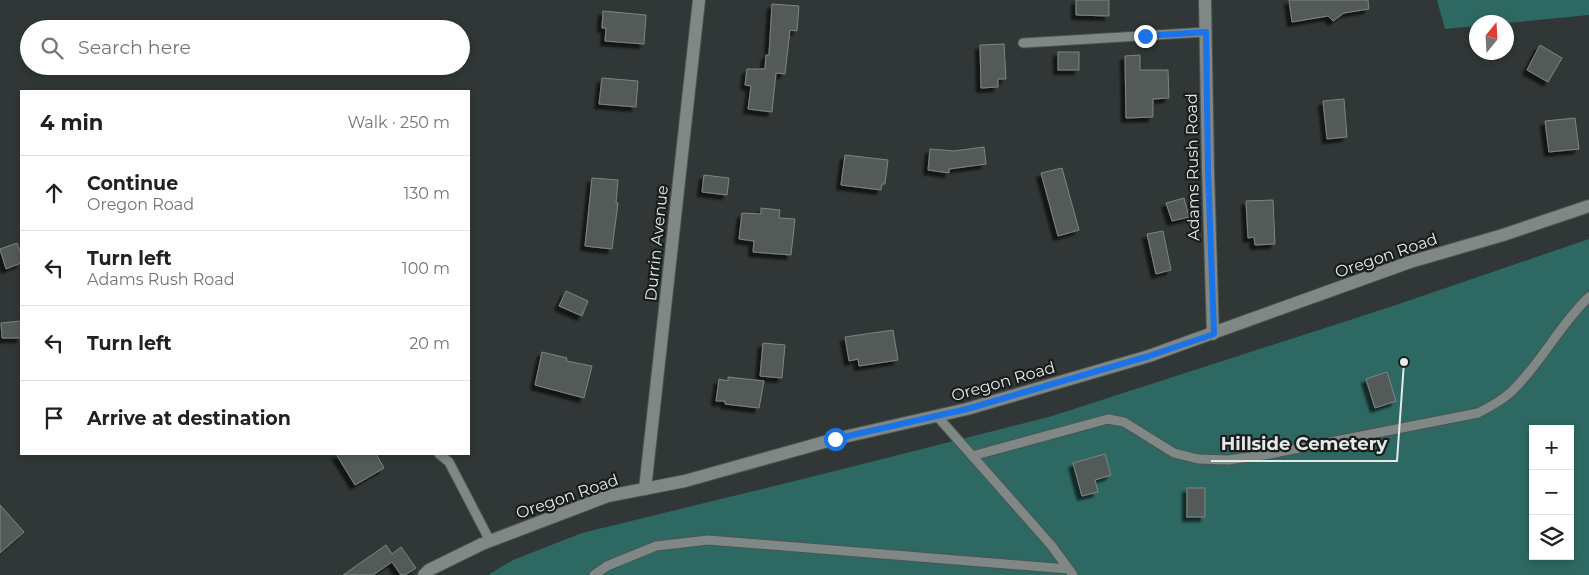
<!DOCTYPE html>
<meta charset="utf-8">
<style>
body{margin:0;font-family:Montserrat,sans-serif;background:#f6f6f6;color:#202124}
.controls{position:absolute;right:15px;bottom:15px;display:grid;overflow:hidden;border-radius:0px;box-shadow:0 2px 8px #0003}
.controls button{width:45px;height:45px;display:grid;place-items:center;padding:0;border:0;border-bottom:1px solid #e0e0e0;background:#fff;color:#202124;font:25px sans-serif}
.compass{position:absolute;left:1469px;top:15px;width:45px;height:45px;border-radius:50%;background:#fff;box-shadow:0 2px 8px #0003;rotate:18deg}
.stop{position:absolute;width:15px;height:15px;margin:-11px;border:4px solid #1a73e8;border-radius:50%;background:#fff}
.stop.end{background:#1a73e8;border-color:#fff;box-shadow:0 1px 5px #0008}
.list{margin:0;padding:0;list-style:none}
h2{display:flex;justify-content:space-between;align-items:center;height:65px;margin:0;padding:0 20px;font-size:21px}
h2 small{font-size:16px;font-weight:400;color:#757577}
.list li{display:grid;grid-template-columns:32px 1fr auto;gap:15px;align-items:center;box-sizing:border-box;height:75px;padding:0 20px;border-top:1px solid #e0e0e0}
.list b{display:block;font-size:19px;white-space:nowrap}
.list p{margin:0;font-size:16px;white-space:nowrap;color:#757577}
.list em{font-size:16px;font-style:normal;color:#757577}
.icon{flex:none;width:28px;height:28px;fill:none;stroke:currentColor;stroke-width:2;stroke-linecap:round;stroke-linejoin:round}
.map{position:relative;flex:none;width:1589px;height:575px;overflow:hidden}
.search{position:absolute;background:#fff;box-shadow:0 2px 8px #0003;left:20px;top:20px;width:450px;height:55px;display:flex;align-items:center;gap:12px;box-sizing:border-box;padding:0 18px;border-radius:28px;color:#757577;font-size:19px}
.panel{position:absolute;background:#fff;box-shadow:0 2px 8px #0003;left:20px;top:90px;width:450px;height:365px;border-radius:0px}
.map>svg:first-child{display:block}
</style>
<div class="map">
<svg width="1589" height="575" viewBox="0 0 1589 575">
<defs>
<filter id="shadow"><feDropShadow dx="-4.5" dy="4.5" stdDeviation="1" flood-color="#0009"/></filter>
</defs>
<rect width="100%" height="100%" fill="#303736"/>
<g fill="#2d6962" fill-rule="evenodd">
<path d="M1437 0H1589V15L1507 23 1476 22V26L1445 29Z"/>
<path d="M1589 239V575H488L513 560 582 533 827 473 1049 417 1390 307ZM1533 429H1570V556H1533Z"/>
</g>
<g fill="#535a59" stroke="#7d8583" filter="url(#shadow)">
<path d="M1076 0H1109V16L1076 15Z"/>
<path d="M1289 0H1368L1369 9 1344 13 1333 21 1328 16 1292 22Z"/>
<path d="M772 4 799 6 797 31 790 30 785 74 776 73 772 112 748 109 751 86 745 85 747 69H765L766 55H769Z"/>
<path d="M603 11 646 15 644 44 605 41 606 28H602Z"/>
<path d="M1004 44 1006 79H998V87L981 88 980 45Z"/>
<path d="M1540 45 1562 58 1548 82 1527 70Z"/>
<rect x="1058" y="52" width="21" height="18"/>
<path d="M1140 55V70H1168L1169 98 1153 99V117L1126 118 1125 56Z"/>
<path d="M602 78 638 81 636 107 599 104Z"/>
<path d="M1344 99 1347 137 1327 139 1323 101Z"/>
<path d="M1575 118 1579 149 1549 152 1545 121Z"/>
<path d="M984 147 986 164 949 169V173L928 170 930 149 954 151Z"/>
<path d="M845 155 888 160 885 184H882L881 190 841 185Z"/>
<path d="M1062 168 1079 230 1058 236 1041 173Z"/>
<path d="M704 175 729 178 727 195 702 192Z"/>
<path d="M592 178 618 180 616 203H618L612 249 585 246Z"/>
<path d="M1184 198 1189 217 1172 221 1166 203Z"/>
<path d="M1273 200 1275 244 1255 245 1254 237 1248 238 1246 201Z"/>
<path d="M761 208 780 210 779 218 795 219 791 255 753 252 754 241 739 239 742 213 761 214Z"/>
<path d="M1163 231 1171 270 1156 274 1147 234Z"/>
<path d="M17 243 21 254V263L6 269 0 249Z"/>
<path d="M566 291 588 301 582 316 559 306Z"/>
<path d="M21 321V338H2L1 323Z"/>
<path d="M893 330 898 360 859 366 858 359 849 361 845 337Z"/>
<path d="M763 343 785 345 782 378 760 376Z"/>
<path d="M542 352 567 358 566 361 592 366 584 398 535 385Z"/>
<path d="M1387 372 1396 401 1375 408 1366 379Z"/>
<path d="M728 377 764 381 759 408 725 404V401H716L719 379 728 381Z"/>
<path d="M336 454H376L384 468 355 485Z"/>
<path d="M1105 454 1111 475 1095 480 1098 492 1082 496 1073 463Z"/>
<rect x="1187" y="488" width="18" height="29"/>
<path d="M0 505 24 532 0 553Z"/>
<path d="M386 545 392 554 401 547 416 568 405 575H401L392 562 373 575H343Z"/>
</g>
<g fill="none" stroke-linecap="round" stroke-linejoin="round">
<g stroke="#4d5352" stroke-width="11">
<g id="service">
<path d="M1023 43 1206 32"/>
<path d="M937 416 1051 545 1073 575"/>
<path d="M439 454 449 462 490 541"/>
<path d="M972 456 1108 419 1124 422 1174 453 1198 459 1228 460 1264 455 1478 413C1490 407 1501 401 1511 392 1541 364 1559 325 1589 297"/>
<path d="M594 575 607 566 656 546 708 540 1068 569"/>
</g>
</g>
<g stroke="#4d5352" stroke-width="14">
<g id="minor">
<path d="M1205 0 1208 170 1213 334"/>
<path d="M645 489 699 0"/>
</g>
</g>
<g stroke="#4d5352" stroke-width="14">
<path id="tertiary" d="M424 575 429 570 482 544 608 496 685 481 835 439 967 409 1149 356 1410 262 1503 235 1589 206"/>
</g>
<use href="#service" stroke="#808886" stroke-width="9"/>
<use href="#minor" stroke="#808886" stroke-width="12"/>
<use href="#tertiary" stroke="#808886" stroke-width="12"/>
</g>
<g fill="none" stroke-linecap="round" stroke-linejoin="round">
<path stroke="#1a73e8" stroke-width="6" d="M835 439 967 409 1149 356 1214 334 1208 170 1206 32 1145 36"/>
</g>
<g text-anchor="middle" stroke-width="4.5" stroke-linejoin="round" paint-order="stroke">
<g font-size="16" fill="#e5eae9" stroke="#1a1d1d">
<text transform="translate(1192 167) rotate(-91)" y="6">Adams Rush Road</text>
<text transform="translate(656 243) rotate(-84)" y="6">Durrin Avenue</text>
<text transform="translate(1386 255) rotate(-19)" y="6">Oregon Road</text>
<text transform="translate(1003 381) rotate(-16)" y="6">Oregon Road</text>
<text transform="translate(567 496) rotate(-19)" y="6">Oregon Road</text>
</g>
</g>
<path fill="none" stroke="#e5eae9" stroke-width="2" d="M1404 362L1397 461H1211"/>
<circle fill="#e5eae9" stroke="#1a1d1d" stroke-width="2" cx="1404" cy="362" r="5"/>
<g font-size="18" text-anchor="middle" font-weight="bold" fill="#e5eae9" stroke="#1a1d1d" stroke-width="4.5" stroke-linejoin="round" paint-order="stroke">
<text x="1304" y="450">Hillside Cemetery</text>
</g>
</svg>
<div class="controls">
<button>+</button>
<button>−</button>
<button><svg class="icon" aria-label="layers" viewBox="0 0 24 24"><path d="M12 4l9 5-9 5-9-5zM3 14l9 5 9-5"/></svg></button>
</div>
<svg class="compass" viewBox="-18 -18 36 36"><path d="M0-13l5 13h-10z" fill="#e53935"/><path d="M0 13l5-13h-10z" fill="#757577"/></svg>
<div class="stop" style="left:835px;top:439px"></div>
<div class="stop end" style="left:1145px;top:36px"></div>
<div class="search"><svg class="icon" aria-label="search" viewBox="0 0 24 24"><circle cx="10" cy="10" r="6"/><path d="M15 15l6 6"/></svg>Search here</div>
<section class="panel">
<h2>4 min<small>Walk · 250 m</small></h2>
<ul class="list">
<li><svg class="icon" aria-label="ahead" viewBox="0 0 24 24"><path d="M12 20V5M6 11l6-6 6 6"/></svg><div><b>Continue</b><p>Oregon Road</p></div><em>130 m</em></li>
<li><svg class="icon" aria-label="left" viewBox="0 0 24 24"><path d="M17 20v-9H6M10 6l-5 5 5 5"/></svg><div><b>Turn left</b><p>Adams Rush Road</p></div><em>100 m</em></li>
<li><svg class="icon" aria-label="left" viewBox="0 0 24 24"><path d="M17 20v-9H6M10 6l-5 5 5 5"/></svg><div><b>Turn left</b></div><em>20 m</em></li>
<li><svg class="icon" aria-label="arrive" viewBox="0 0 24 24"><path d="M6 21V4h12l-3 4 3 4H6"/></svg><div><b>Arrive at destination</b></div></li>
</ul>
</section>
</div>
